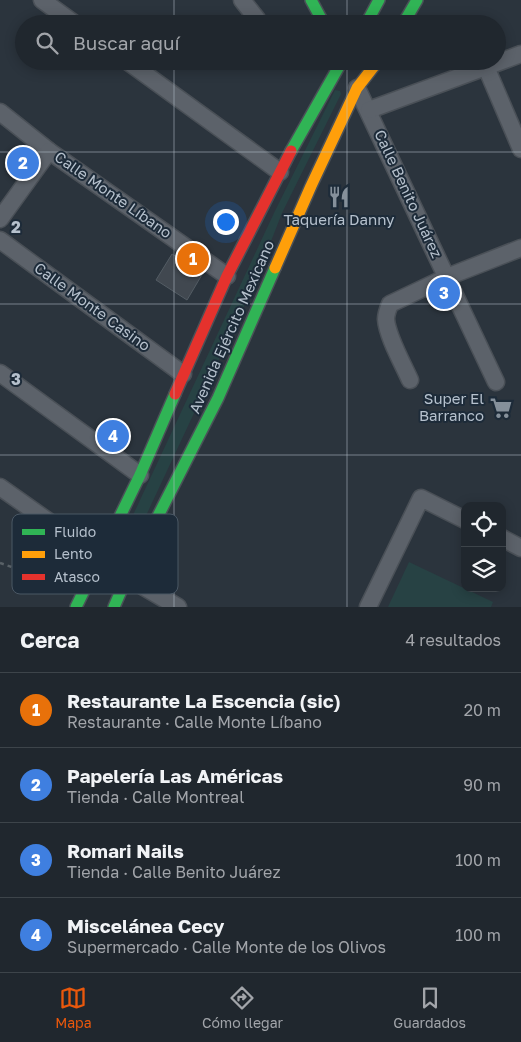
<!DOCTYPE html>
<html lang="es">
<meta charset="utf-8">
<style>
body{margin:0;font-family:"Golos Text",sans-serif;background:#2d333a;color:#f1f3f6}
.controls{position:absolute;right:15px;bottom:15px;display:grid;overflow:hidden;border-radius:10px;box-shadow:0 2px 12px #0003}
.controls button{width:45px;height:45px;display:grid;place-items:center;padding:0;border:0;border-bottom:1px solid #3d444a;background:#20272e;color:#f1f3f6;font:25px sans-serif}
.you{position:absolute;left:225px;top:221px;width:18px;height:18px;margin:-12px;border:4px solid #fff;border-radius:50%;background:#1a73e8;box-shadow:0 0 0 8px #1a73e833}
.badge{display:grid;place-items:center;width:32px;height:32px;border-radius:50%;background:#ea580c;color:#fff;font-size:16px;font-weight:700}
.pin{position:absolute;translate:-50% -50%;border:2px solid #fff;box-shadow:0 1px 5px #0006}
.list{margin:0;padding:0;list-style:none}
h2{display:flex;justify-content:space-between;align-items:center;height:65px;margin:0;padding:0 20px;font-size:21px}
h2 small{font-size:16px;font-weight:400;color:#a2a5aa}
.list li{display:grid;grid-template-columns:32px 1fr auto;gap:15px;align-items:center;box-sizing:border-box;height:75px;padding:0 20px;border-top:1px solid #3d444a}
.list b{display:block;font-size:19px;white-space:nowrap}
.list p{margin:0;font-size:16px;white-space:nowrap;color:#a2a5aa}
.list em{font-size:16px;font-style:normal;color:#a2a5aa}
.icon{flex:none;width:28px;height:28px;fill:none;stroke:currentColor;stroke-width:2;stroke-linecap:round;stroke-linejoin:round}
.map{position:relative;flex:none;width:521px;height:607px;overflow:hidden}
.search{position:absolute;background:#20272e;box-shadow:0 2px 12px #0003;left:15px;right:15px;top:15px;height:55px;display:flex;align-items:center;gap:12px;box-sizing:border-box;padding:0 18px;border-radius:28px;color:#a2a5aa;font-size:19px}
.sheet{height:365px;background:#20272e}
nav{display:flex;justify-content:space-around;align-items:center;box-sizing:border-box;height:70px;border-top:1px solid #3d444a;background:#20272e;font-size:14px;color:#a2a5aa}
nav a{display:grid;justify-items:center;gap:2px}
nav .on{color:#ea580c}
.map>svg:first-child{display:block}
</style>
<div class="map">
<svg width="521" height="607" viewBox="0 0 521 607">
<rect width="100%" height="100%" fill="#2b343d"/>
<g fill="#274244">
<path d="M335 90 340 91 341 94 282 213 254 285 129 552 127 554 121 553 119 545 274 213Z"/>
<path d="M409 562 493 602 491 607H388Z"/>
</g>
<path fill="#414850" stroke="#535c64" d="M172 254 203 273 187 300 156 280Z"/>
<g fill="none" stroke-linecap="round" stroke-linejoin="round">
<g stroke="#4a5057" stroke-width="19">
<g id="street">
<path d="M42 0 75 24"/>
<path d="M242 0 257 19"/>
<path d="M127 61 280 172"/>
<path d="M486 67 521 149"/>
<path d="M357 88 496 382"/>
<path d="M369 110 521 54"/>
<path d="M0 112 49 151 227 276"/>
<path d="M0 219 49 151"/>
<path d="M0 240 183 374"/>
<path d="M0 373 140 475"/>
<path d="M410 380C403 364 387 336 386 319 386 314 388 309 390 304L447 277 521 248"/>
<path d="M0 487 127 577 178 607"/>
<path d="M502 538 521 548"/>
<path d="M368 607 421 498 465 520"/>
</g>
</g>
<g stroke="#4a5057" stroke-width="14">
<g id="fast">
<path d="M311 0 324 24"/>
<path d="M366 24 379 0"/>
<path d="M403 24 417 0"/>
<path d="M291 151 342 61"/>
<path d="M76 607 140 475 175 394"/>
<path d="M114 607 127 577 218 398 275 268"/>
</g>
</g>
<g stroke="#4a5057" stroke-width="14">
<path id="slow" d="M275 268 311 186 357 88 378 61"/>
</g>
<g stroke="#4a5057" stroke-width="14">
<path id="jam" d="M175 394 227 276 291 151"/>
</g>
<path stroke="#596167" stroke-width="2.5" stroke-dasharray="4 4" stroke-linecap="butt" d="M0 563 65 585"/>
<use href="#street" stroke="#5c626a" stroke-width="16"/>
<use href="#fast" stroke="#30b455" stroke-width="11"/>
<use href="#slow" stroke="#ff9f0a" stroke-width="11"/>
<use href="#jam" stroke="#e5322d" stroke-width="11"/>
</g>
<path fill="none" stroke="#b6c1cd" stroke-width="1" stroke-opacity="0.55" d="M174 0V24M347 0V24M174 61V607M347 61V607M0 152H521M0 304H521M0 455H521"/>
<defs>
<g id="restaurant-bare" transform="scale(1.725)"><path d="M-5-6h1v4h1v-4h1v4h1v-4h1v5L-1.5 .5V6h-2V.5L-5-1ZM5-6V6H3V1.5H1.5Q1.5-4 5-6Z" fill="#85909b" stroke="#1d2b39" stroke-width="2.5" paint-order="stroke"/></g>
<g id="supermarket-bare" transform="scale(1.725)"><path d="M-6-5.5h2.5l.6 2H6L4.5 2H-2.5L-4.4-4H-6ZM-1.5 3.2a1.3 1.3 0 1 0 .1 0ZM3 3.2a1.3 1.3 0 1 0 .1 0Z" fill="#85909b" stroke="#1d2b39" stroke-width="2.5" paint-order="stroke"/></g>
</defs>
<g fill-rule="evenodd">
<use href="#restaurant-bare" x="339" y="197"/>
<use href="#supermarket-bare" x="501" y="408"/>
</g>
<g text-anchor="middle" stroke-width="4" stroke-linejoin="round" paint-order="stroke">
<g font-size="15" fill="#b6c1cd" stroke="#1d2b39">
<text transform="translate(408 194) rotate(65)" y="5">Calle Benito Juárez</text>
<text transform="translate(113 195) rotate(35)" y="5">Calle Monte Líbano</text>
<text transform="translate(92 307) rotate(36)" y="5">Calle Monte Casino</text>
<text transform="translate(232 327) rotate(-66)" y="5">Avenida Ejército Mexicano</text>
</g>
<g font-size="15" fill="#b6c1cd" stroke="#1d2b39">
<text x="339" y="225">Taquería Danny</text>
<text x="484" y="404" text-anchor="end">Super El<tspan x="484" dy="17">Barranco</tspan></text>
</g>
</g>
<rect x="12" y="514" width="166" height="80" rx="8" fill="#1d2b39" stroke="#4b5865" stroke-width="1"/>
<rect x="22" y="529" width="23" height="6" fill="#30b455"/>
<rect x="22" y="551" width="23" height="7" fill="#ff9f0a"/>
<rect x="22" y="574" width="23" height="6" fill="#e5322d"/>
<g font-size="14" fill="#b6c1cd">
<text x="54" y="537">Fluido</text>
<text x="54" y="559">Lento</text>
<text x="54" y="582">Atasco</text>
</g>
<g font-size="16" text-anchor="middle" font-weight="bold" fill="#b6c1cd" stroke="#1d2b39" stroke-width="4" stroke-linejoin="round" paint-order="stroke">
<text x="16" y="233">2</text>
<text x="16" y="385">3</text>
</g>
</svg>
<div class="controls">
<button><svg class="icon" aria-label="locate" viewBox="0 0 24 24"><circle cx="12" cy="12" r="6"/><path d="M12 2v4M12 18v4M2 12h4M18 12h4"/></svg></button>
<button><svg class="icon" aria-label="layers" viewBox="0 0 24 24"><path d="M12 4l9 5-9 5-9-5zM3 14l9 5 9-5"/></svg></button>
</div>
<div class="you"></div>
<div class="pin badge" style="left:193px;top:259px;background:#e8710a">1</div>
<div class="pin badge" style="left:23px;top:163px;background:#3f7fe0">2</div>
<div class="pin badge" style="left:444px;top:293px;background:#3f7fe0">3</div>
<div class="pin badge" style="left:113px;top:436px;background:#3f7fe0">4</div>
<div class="search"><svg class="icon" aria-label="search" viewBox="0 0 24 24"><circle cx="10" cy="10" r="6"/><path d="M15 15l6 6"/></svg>Buscar aquí</div>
</div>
<section class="sheet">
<h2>Cerca<small>4 resultados</small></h2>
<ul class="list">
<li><span class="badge" style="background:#e8710a">1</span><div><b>Restaurante La Escencia (sic)</b><p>Restaurante · Calle Monte Líbano</p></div><em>20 m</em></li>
<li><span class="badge" style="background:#3f7fe0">2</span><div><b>Papelería Las Américas</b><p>Tienda · Calle Montreal</p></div><em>90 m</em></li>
<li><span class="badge" style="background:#3f7fe0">3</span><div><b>Romari Nails</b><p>Tienda · Calle Benito Juárez</p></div><em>100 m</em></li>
<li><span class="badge" style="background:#3f7fe0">4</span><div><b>Miscelánea Cecy</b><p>Supermercado · Calle Monte de los Olivos</p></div><em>100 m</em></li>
</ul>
</section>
<nav>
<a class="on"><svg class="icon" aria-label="map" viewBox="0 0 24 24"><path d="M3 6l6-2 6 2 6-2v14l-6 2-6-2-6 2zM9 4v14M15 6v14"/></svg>Mapa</a>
<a><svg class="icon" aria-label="directions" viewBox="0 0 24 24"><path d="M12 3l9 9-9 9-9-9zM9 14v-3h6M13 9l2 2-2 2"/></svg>Cómo llegar</a>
<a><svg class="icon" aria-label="saved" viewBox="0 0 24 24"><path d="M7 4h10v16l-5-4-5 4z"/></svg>Guardados</a>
</nav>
